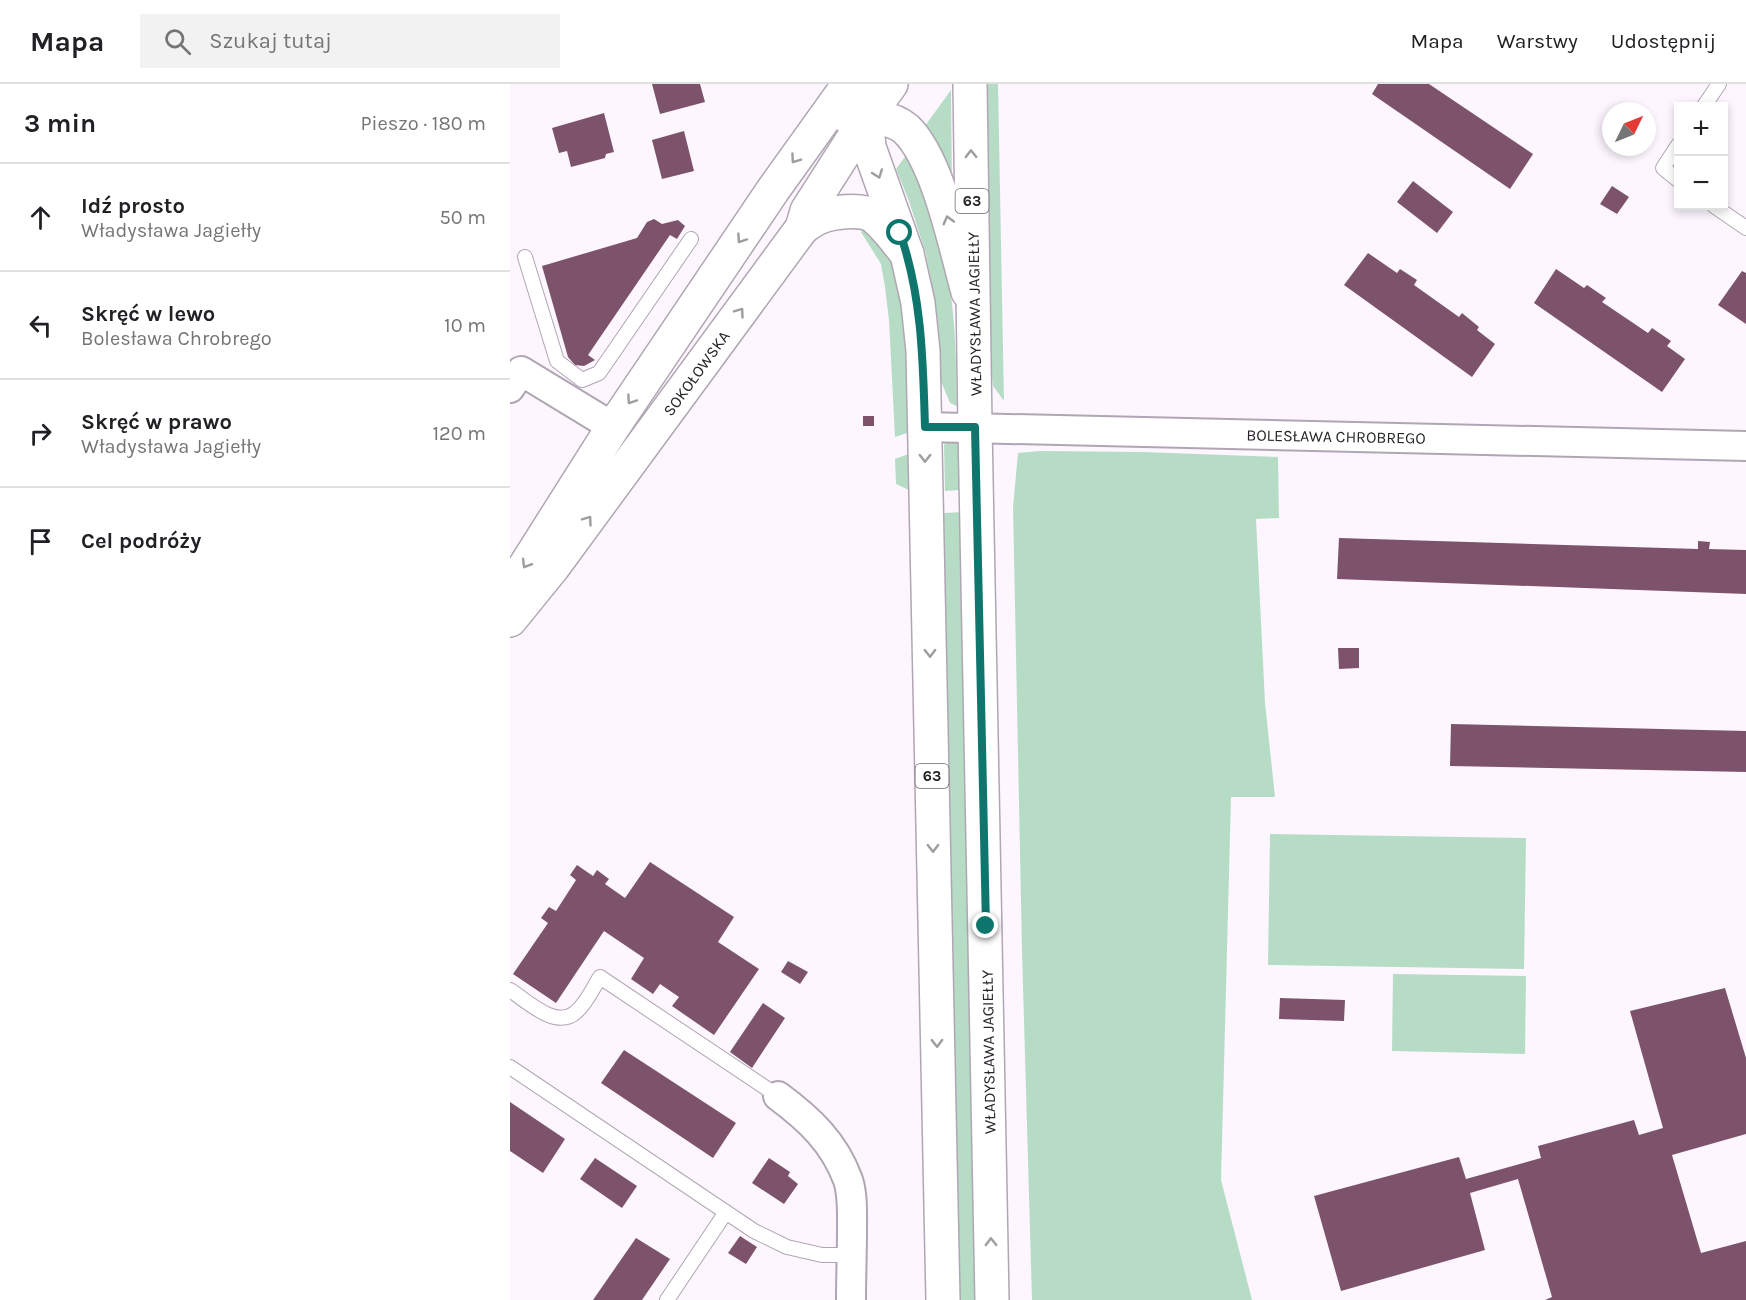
<!DOCTYPE html>
<html lang="pl">
<meta charset="utf-8">
<style>
body{margin:0;font-family:Karla,sans-serif;background:#f2f2f2;color:#202124}
.controls{position:absolute;right:18px;top:18px;display:grid;overflow:hidden;border-radius:0px;box-shadow:0 3px 9px #0003}
.controls button{width:54px;height:54px;display:grid;place-items:center;padding:0;border:0;border-bottom:2px solid #e0e0e0;background:#fff;color:#202124;font:30px sans-serif}
.compass{position:absolute;left:1092px;top:18px;width:54px;height:54px;border-radius:50%;background:#fff;box-shadow:0 3px 9px #0003;rotate:47deg}
.stop{position:absolute;width:18px;height:18px;margin:-14px;border:4px solid #0f766e;border-radius:50%;background:#fff}
.stop.end{background:#0f766e;border-color:#fff;box-shadow:0 2px 6px #0008}
.list{margin:0;padding:0;list-style:none}
h2{display:flex;justify-content:space-between;align-items:center;height:78px;margin:0;padding:0 24px;font-size:26px}
h2 small{font-size:20px;font-weight:400;color:#757577}
.list li{display:grid;grid-template-columns:39px 1fr auto;gap:18px;align-items:center;box-sizing:border-box;height:108px;padding:0 24px;border-top:2px solid #e0e0e0}
.list b{display:block;font-size:22px;white-space:nowrap}
.list p{margin:0;font-size:20px;white-space:nowrap;color:#757577}
.list em{font-size:20px;font-style:normal;color:#757577}
.icon{flex:none;width:33px;height:33px;fill:none;stroke:currentColor;stroke-width:2;stroke-linecap:round;stroke-linejoin:round}
.map{position:relative;flex:none;width:1236px;height:1216px;overflow:hidden}
header{display:flex;align-items:center;gap:36px;box-sizing:border-box;height:84px;padding:0 30px;background:#fff;border-bottom:2px solid #e0e0e0}
header strong{font-size:28px}
nav{display:flex;gap:33px;margin-inline-start:auto;font-size:21px}
.search{width:420px;height:54px;background:#f2f2f2;display:flex;align-items:center;gap:15px;box-sizing:border-box;padding:0 21px;border-radius:0px;color:#757577;font-size:22px}
main{display:flex}
aside{flex:1;background:#fff}
.map>svg:first-child{display:block}
</style>
<header>
<strong>Mapa</strong>
<div class="search"><svg class="icon" aria-label="search" viewBox="0 0 24 24"><circle cx="10" cy="10" r="6"/><path d="M15 15l6 6"/></svg>Szukaj tutaj</div>
<nav><a>Mapa</a><a>Warstwy</a><a>Udostępnij</a></nav>
</header>
<main>
<aside>
<h2>3 min<small>Pieszo · 180 m</small></h2>
<ul class="list">
<li><svg class="icon" aria-label="ahead" viewBox="0 0 24 24"><path d="M12 20V5M6 11l6-6 6 6"/></svg><div><b>Idź prosto</b><p>Władysława Jagiełły</p></div><em>50 m</em></li>
<li><svg class="icon" aria-label="left" viewBox="0 0 24 24"><path d="M17 20v-9H6M10 6l-5 5 5 5"/></svg><div><b>Skręć w lewo</b><p>Bolesława Chrobrego</p></div><em>10 m</em></li>
<li><svg class="icon" aria-label="right" viewBox="0 0 24 24"><path d="M7 20v-9h11M14 6l5 5-5 5"/></svg><div><b>Skręć w prawo</b><p>Władysława Jagiełły</p></div><em>120 m</em></li>
<li><svg class="icon" aria-label="arrive" viewBox="0 0 24 24"><path d="M6 21V4h12l-3 4 3 4H6"/></svg><div><b>Cel podróży</b></div></li>
</ul>
</aside>
<div class="map">
<svg width="1236" height="1216" viewBox="0 0 1236 1216">
<rect width="100%" height="100%" fill="#fdf6ff"/>
<g fill="#b6dcc6">
<path d="M475 0H488L494 317 483 302 481 279Z"/>
<path d="M441 6 442 107 412 46Z"/>
<path d="M397 70C418 118 435 168 442 220 446 254 446 288 447 322L440 319 430 295 428 236 416 170 399 117 386 85Z"/>
<path d="M355 143 383 176 394 235 400 348 385 353 379 236 375 203 371 180 351 148Z"/>
<path d="M444 353 449 360V406L435 407 434 361 438 354Z"/>
<path d="M530 367 633 368 768 373 769 434 746 435 755 619 765 713H721L711 1096 742 1216H522L512 867 503 423 508 369Z"/>
<path d="M401 369V407L386 400 385 375Z"/>
<path d="M452 428 467 1216H447L434 429Z"/>
<path d="M760 750 1016 754 1014 885 758 881Z"/>
<path d="M883 890 1016 892 1015 970 882 967Z"/>
</g>
<g fill="#7c536b">
<path d="M142 0H190L195 18 150 30Z"/>
<path d="M868 0H919L1023 70 1000 105 862 10Z"/>
<path d="M94 29 104 68 96 70 95 74 61 83 57 67 49 69 42 44Z"/>
<path d="M174 47 184 87 152 95 142 56Z"/>
<path d="M903 97 943 128 927 149 887 118Z"/>
<path d="M1102 102 1119 113 1107 130 1090 120Z"/>
<path d="M144 135 152 140 168 136 175 142 167 155 160 151 78 271 85 276 74 282 65 281 58 273 32 182 127 154 137 138Z"/>
<path d="M858 169 887 189 890 185 907 196 904 201 949 233 952 229 969 243 967 246 985 260 962 293 834 201Z"/>
<path d="M1046 185 1074 204 1077 201 1096 214 1092 218 1138 249 1142 244 1161 257 1157 262 1175 275 1152 308 1024 219Z"/>
<path d="M1232 187 1236 189V240L1208 221Z"/>
<rect x="353" y="332" width="11" height="10"/>
<path d="M829 454 1188 465V457L1200 458 1199 465 1236 466V510L827 495Z"/>
<path d="M828 564H849V584L829 585Z"/>
<path d="M941 640 1236 647V688L940 682Z"/>
<path d="M140 778 224 833 208 858 249 885 204 951 162 922 169 913 150 900 143 910 121 895 134 874 94 847 46 919 3 890 38 839 31 834 39 823 46 827 66 796 60 791 67 781 83 792 87 786 99 795 95 800 115 814Z"/>
<path d="M278 877 298 888 290 900 271 888Z"/>
<path d="M1215 904 1236 974V1050L1162 1071 1191 1169 1236 1157V1216H1035L1042 1213 1008 1095 960 1109 975 1166 831 1207 804 1112 949 1073 956 1095 1031 1074 1028 1062 1124 1036 1129 1051 1153 1044 1120 927Z"/>
<path d="M770 914 835 916 834 937 769 935Z"/>
<path d="M253 919 275 934 242 984 220 968Z"/>
<path d="M114 966 226 1039 203 1074 91 999Z"/>
<path d="M0 1018 55 1055 33 1089 0 1067Z"/>
<path d="M85 1074 127 1102 112 1124 70 1095Z"/>
<path d="M259 1074 280 1088 278 1092 288 1100 274 1120 242 1099Z"/>
<path d="M230 1152 247 1163 236 1180 218 1169Z"/>
<path d="M126 1154 160 1175 132 1216H83Z"/>
</g>
<g fill="none" stroke-linecap="round" stroke-linejoin="round">
<g stroke="#b0a6b3" stroke-width="16">
<g id="lane">
<path d="M1194 22 1209 0"/>
<path d="M1168 61 1153 84 1168 96"/>
<path d="M1204 122 1236 144"/>
<path d="M15 173 47 277 72 296 89 289 181 155"/>
<path d="M0 906C17 917 46 946 66 928 76 920 83 904 90 893L268 1012"/>
<path d="M0 983 244 1147 277 1163 312 1171H342"/>
<path d="M157 1216 216 1128"/>
</g>
</g>
<g stroke="#b0a6b3" stroke-width="32">
<g id="street">
<path d="M0 304 11 287 103 343"/>
<path d="M415 343 1236 362"/>
<path d="M268 1012C299 1035 324 1058 338 1096 343 1111 342 1130 342 1146 342 1170 341 1193 341 1216"/>
</g>
</g>
<g stroke="#b0a6b3" stroke-width="36">
<g id="secondary">
<path d="M338 33C357 32 381 32 396 45 428 75 446 165 458 208"/>
<path d="M292 144C297 141 302 136 308 134 320 128 351 124 363 132 376 142 387 158 397 170"/>
<path d="M0 506 103 343 263 106 339 0"/>
<path d="M0 536 43 483 292 144 297 127 357 33 381 0"/>
</g>
</g>
<g stroke="#b0a6b3" stroke-width="36">
<g id="primary">
<path d="M353 0 359 63 397 170 408 219 413 267 433 1216"/>
<path d="M460 0 465 343 482 1216"/>
</g>
</g>
<use href="#lane" stroke="#fff" stroke-width="14"/>
<use href="#street" stroke="#fff" stroke-width="28"/>
<use href="#secondary" stroke="#fff" stroke-width="33"/>
<use href="#primary" stroke="#fff" stroke-width="33"/>
</g>
<defs><path id="oneway-chevron" d="M-2-3.5L2.5 0L-2 3.5" fill="none" stroke-width="1.6" stroke-linecap="round" stroke-linejoin="round" transform="scale(1.5)"/></defs>
<g stroke="#9f9c9f">
<use href="#oneway-chevron" transform="translate(461 70) rotate(-91)"/>
<use href="#oneway-chevron" transform="translate(285 75) rotate(125)"/>
<use href="#oneway-chevron" transform="translate(368 90) rotate(70)"/>
<use href="#oneway-chevron" transform="translate(438 136) rotate(-105)"/>
<use href="#oneway-chevron" transform="translate(231 155) rotate(124)"/>
<use href="#oneway-chevron" transform="translate(230 228) rotate(-54)"/>
<use href="#oneway-chevron" transform="translate(121 316) rotate(124)"/>
<use href="#oneway-chevron" transform="translate(415 374) rotate(90)"/>
<use href="#oneway-chevron" transform="translate(78 436) rotate(-54)"/>
<use href="#oneway-chevron" transform="translate(16 480) rotate(121)"/>
<use href="#oneway-chevron" transform="translate(420 569) rotate(89)"/>
<use href="#oneway-chevron" transform="translate(423 764) rotate(89)"/>
<use href="#oneway-chevron" transform="translate(427 959) rotate(89)"/>
<use href="#oneway-chevron" transform="translate(481 1158) rotate(-91)"/>
</g>
<g fill="none" stroke-linecap="round" stroke-linejoin="round">
<path stroke="#0f766e" stroke-width="8" d="M390 149C412 212 413 277 415 343H465L476 842"/>
</g>
<g text-anchor="middle" stroke-width="6" stroke-linejoin="round" paint-order="stroke">
<g fill="#fff" stroke="#69666a" stroke-width="1.5">
<rect x="445.5" y="105" width="33" height="24" rx="4.5"/>
<rect x="405.5" y="680" width="33" height="24" rx="4.5"/>
</g>
<g font-size="15" font-weight="bold" fill="#29242a">
<text x="462" y="122">63</text>
<text x="422" y="697">63</text>
</g>
<g font-size="16" fill="#29242a" stroke="#fff">
<text transform="translate(464 230) rotate(-91)" y="6">WŁADYSŁAWA JAGIEŁŁY</text>
<text transform="translate(186 289) rotate(-54)" y="6">SOKOŁOWSKA</text>
<text transform="translate(826 352) rotate(1)" y="6">BOLESŁAWA CHROBREGO</text>
<text transform="translate(478 968) rotate(-91)" y="6">WŁADYSŁAWA JAGIEŁŁY</text>
</g>
</g>
</svg>
<div class="controls">
<button>+</button>
<button>−</button>
</div>
<svg class="compass" viewBox="-18 -18 36 36"><path d="M0-13l5 13h-10z" fill="#e53935"/><path d="M0 13l5-13h-10z" fill="#757577"/></svg>
<div class="stop" style="left:390px;top:149px"></div>
<div class="stop end" style="left:476px;top:842px"></div>
</div>
</main>
